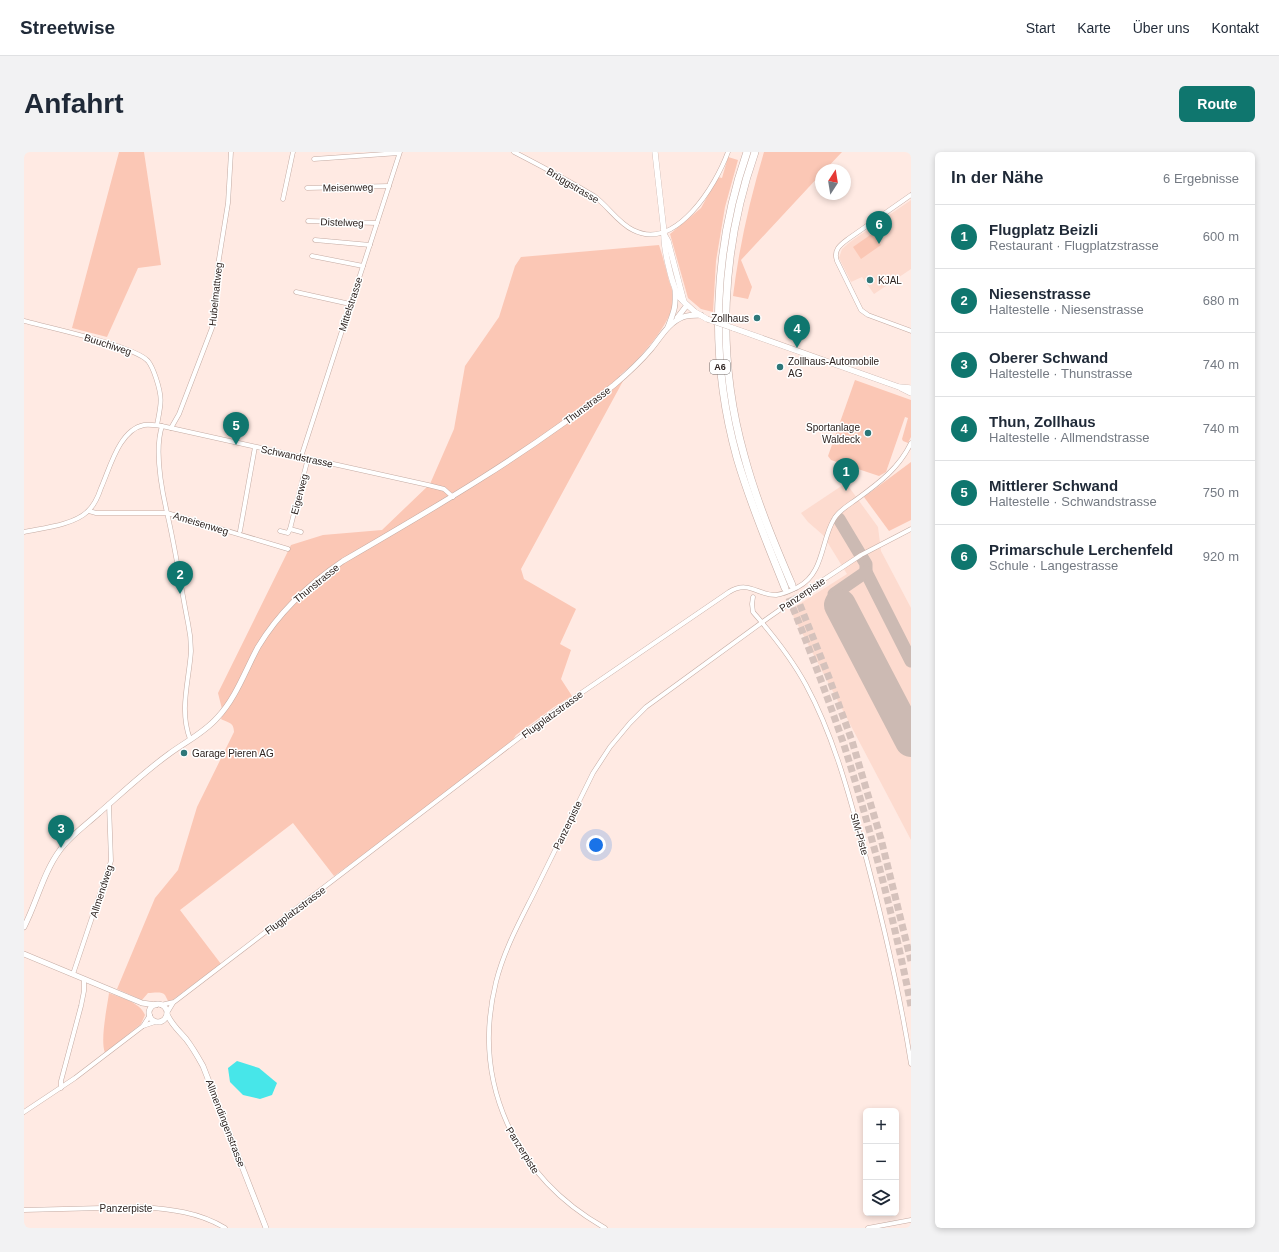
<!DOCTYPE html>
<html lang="de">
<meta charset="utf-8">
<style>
body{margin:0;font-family:Helvetica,sans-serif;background:#f2f2f3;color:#1f2937}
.controls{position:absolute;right:12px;bottom:12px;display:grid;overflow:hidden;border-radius:6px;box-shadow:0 2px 6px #0003}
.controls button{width:36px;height:36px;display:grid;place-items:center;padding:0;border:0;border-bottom:1px solid #e0e1e3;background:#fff;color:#1f2937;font:20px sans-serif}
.compass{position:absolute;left:791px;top:12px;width:36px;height:36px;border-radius:50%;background:#fff;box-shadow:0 2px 6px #0003;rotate:12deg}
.you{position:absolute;left:572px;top:693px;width:14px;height:14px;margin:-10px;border:3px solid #fff;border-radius:50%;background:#1a73e8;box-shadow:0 0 0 6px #1a73e833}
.badge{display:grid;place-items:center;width:26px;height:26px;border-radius:50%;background:#0f766e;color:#fff;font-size:13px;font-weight:700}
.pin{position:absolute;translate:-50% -33px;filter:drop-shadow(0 1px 2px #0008)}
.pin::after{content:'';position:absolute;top:21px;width:14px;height:12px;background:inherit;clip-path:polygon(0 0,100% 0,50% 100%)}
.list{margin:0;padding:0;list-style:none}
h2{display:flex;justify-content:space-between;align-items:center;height:52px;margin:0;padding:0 16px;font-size:17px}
h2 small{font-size:13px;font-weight:400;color:#747a83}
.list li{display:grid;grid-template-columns:26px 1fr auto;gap:12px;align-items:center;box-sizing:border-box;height:64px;padding:0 16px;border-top:1px solid #e0e1e3}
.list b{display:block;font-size:15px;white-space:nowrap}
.list p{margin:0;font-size:13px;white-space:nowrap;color:#747a83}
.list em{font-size:13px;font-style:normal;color:#747a83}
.icon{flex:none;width:22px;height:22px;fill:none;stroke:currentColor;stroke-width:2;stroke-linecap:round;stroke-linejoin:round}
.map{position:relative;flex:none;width:887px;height:1076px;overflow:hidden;border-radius:6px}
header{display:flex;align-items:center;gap:24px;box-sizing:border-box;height:56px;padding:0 20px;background:#fff;border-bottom:1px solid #e0e1e3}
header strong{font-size:19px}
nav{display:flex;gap:22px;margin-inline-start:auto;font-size:14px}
.intro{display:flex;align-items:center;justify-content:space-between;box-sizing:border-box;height:96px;padding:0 24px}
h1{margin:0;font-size:28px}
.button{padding:10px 18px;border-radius:6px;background:#0f766e;color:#fff;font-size:14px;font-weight:700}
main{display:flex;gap:24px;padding:0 24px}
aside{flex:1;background:#fff;border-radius:6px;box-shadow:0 2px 6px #0003}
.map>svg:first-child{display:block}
</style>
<header>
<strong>Streetwise</strong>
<nav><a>Start</a><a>Karte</a><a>Über uns</a><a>Kontakt</a></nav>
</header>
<div class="intro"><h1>Anfahrt</h1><a class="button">Route</a></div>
<main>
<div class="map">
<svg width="887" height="1076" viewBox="0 0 887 1076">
<rect width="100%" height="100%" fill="#ffeae3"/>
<g fill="#fddbcf">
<path d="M887 48V117L850 142 838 125 827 130 815 106 818 97 826 90Z"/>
<path d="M822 331 854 375 857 399 887 456V688L766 458 823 422 799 383 784 370 777 361Z"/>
</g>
<g fill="#fbc7b5">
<path d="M95 0H120L137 113 114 116 83 185 48 176Z"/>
<path d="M740 0H818L801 18H797V22L717 108 728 135 724 147 709 144C715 95 726 47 740 0Z"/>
<path d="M704 5 714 8 701 55 692 109 689 160 677 157 664 146 646 82 677 56 694 25 698 26Z"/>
<path d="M849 81 857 93 837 107 829 95Z"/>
<path d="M635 93C639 105 642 117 645 129 647 135 650 141 650 147 649 170 614 210 596 223L599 229 497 417 500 427 552 457 536 492 547 498 537 527 548 544 530 555 492 583 482 599 310 724 269 671 156 758 197 812 147 849H144C143 847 142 845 141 843 138 839 129 841 124 841L118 848 93 837 131 746 154 718 173 655 210 580C210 570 204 571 197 567L199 561 194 541 267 393 299 383 358 378 406 332 430 277 441 214 475 165 491 114 497 105Z"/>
<path d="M831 228 887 248V285L884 291 879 289 878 287 884 266 881 265 862 320 855 324 807 308 804 304Z"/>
<path d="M887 310V368L865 379 840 345Z"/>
<path d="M85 841C97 846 116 850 121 863L117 872 81 901C76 888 83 856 85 841Z"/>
</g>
<path fill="#47e6e9" d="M213 909 235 916 253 931 248 943 236 947 219 943 206 930 204 916Z"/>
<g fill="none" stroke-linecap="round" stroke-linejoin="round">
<g stroke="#ccbab3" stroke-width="13">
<path d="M815 367 842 412V420L887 509"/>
<path d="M816 453 810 442 842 420"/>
</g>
<path stroke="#ccbab3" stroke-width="32" d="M816 453 887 589"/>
<g stroke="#d5c2bc" stroke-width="7" stroke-dasharray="7 3.5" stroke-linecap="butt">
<path d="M768 433 804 523 828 589 857 687 887 809"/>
<path d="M761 436C782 488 802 540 820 593 847 679 870 766 887 854"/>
</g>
<g stroke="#c4aba3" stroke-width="5">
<g id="minor">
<path d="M490 0C517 14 544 28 570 44 584 54 594 71 609 78 652 100 692 33 704 0"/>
<path d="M290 7 375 1"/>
<path d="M283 36 365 34"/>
<path d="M887 43 824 87C816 93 809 98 813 109L837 158 844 163 887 179"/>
<path d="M259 47 269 0"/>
<path d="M284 69 353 71"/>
<path d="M291 88 346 93"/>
<path d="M288 104 339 114"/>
<path d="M272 140 326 152"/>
<path d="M0 169C23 175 111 194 124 209 128 214 130 220 132 226 139 247 137 252 133 273"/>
<path d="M138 274C130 299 138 340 144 365 152 400 157 436 164 471 166 480 167 489 167 499 165 529 155 558 166 587"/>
<path d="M147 276 155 262 188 176 194 113 204 51 207 0"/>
<path d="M277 305 376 0"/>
<path d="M65 359 72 361H143L264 397"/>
<path d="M266 377 277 380"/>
<path d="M216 379 231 295"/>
<path d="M256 379 264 381 266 377 284 306"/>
<path d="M0 380C19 376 49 373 63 360 70 354 74 345 77 336 86 316 95 278 120 273 129 272 138 274 147 276L404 333 420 337 429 345"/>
<path d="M729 445 728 452 729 460C749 483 768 507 782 533 808 581 823 635 837 687 857 761 875 836 887 912"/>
<path d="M49 822 87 709 85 652"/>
<path d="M137 853 150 850 154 847 525 563 705 440C725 428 733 443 752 443 759 442 768 438 774 435 800 422 797 388 810 367 815 358 825 353 833 347 855 331 875 316 887 291"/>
<path d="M143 861 149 851"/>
<path d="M119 874 126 863"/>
<path d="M37 936V929L57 854 60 839V827"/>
<path d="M0 960 51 926 119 874 131 870"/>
<path d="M0 1058 117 1055C146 1057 175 1060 201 1076"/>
<path d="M581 1076C491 1025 447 931 472 830 480 798 496 769 510 741 530 701 549 661 569 621L586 595 606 571 622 555 744 466 784 438 837 403 887 377"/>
<path d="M844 1076 887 1068"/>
</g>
</g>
<g stroke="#c4aba3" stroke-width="6">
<g id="tertiary">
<path d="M653 166 663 153"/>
<path d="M644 175C650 159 652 156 651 138"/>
<path d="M0 775C13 750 19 721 36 698 46 684 62 673 75 661 98 641 120 620 145 602 161 590 180 581 193 566 212 546 221 519 234 495 255 460 285 432 319 409 412 355 505 301 590 233 603 222 616 210 627 197 637 185 644 171 659 165 664 163 671 163 677 163"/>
<path d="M0 802 118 851 132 853"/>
<circle cx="134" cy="861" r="9"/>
<path d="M143 862C147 872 155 879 162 887 169 896 174 905 179 914L242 1076"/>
</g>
</g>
<g stroke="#c4aba3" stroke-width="6">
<g id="secondary">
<path d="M631 0 640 80C639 94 647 130 654 143 655 146 658 148 660 150"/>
<path d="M640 82 644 89 660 150 671 160 683 167"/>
<path d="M709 176 875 235 887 236"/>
<path d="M877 236 887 241"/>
</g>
</g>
<g stroke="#c4aba3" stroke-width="8">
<g id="motorway">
<path d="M723 0C689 98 685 206 713 306 726 351 744 393 761 436"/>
<path d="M731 0C697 97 692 204 720 303 732 348 750 391 768 433"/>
</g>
</g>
<use href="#minor" stroke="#fff" stroke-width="4"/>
<use href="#tertiary" stroke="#fff" stroke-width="5"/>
<use href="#secondary" stroke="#fff" stroke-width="5.5"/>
<use href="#motorway" stroke="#fff" stroke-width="7"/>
<g stroke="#c4aba3" stroke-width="6" stroke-linecap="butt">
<path id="secondary-bridge" d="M683 167 709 176"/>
</g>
<use href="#secondary-bridge" stroke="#fff" stroke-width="5.5"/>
</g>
<g fill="#2d7779" stroke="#fff" stroke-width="1.5">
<circle cx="846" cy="128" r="4"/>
<circle cx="733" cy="166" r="4"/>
<circle cx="756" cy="215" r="4"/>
<circle cx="844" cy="281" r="4"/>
<circle cx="160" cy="601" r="4"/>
</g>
<g text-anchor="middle" stroke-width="3" stroke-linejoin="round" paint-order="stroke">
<rect fill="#fff" stroke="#6c6563" stroke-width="1" x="686" y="208" width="20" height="14" rx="3"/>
<g font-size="9" font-weight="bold" fill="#2d2320">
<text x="696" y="218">A6</text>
</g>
<g font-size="10" fill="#2d2320" stroke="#fff">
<text transform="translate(549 33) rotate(31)" y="4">Brüggstrasse</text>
<text transform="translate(324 35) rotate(-1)" y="4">Meisenweg</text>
<text transform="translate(318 70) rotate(2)" y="4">Distelweg</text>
<text transform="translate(191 142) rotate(-84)" y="4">Hubelmattweg</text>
<text transform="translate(326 152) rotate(-72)" y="4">Mittelstrasse</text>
<text transform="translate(84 192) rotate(18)" y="4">Buuchiweg</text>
<text transform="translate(563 253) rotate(-37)" y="4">Thunstrasse</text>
<text transform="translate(273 304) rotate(12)" y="4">Schwandstrasse</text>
<text transform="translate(275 342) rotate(-75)" y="4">Eigerweg</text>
<text transform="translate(177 371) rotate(17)" y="4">Ameisenweg</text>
<text transform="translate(292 431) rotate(-39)" y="4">Thunstrasse</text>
<text transform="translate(778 442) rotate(-34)" y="4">Panzerpiste</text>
<text transform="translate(528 562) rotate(-36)" y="4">Flugplatzstrasse</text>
<text transform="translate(543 673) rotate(-64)" y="4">Panzerpiste</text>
<text transform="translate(836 682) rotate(74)" y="4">SIM-Piste</text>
<text transform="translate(77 739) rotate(-72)" y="4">Allmendweg</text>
<text transform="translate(271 758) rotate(-37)" y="4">Flugplatzstrasse</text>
<text transform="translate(202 971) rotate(69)" y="4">Allmendingenstrasse</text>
<text transform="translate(499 998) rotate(58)" y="4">Panzerpiste</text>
<text x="102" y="1060">Panzerpiste</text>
</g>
<g font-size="10" fill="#2d2320" stroke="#fff" text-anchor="start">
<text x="854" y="132">KJAL</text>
<text x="725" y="170" text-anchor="end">Zollhaus</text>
<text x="764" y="213">Zollhaus-Automobile<tspan x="764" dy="12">AG</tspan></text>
<text x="836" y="279" text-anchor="end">Sportanlage<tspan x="836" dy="12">Waldeck</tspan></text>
<text x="168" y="605">Garage Pieren AG</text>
</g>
</g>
</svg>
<div class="controls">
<button>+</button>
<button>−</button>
<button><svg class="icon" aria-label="layers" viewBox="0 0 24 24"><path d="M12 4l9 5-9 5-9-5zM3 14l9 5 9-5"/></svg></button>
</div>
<svg class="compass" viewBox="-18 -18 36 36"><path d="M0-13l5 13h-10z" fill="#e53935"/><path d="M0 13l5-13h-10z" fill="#747a83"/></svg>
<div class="you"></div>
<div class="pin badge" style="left:822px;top:339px">1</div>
<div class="pin badge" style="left:156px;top:442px">2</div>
<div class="pin badge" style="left:37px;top:696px">3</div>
<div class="pin badge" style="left:773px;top:196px">4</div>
<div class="pin badge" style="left:212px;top:293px">5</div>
<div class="pin badge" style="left:855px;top:92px">6</div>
</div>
<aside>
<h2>In der Nähe<small>6 Ergebnisse</small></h2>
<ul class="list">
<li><span class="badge">1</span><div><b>Flugplatz Beizli</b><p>Restaurant · Flugplatzstrasse</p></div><em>600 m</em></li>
<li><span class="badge">2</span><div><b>Niesenstrasse</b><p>Haltestelle · Niesenstrasse</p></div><em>680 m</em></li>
<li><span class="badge">3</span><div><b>Oberer Schwand</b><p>Haltestelle · Thunstrasse</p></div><em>740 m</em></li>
<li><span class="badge">4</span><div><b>Thun, Zollhaus</b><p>Haltestelle · Allmendstrasse</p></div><em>740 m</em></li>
<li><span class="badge">5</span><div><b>Mittlerer Schwand</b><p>Haltestelle · Schwandstrasse</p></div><em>750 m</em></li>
<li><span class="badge">6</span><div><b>Primarschule Lerchenfeld</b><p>Schule · Langestrasse</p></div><em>920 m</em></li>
</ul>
</aside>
</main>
